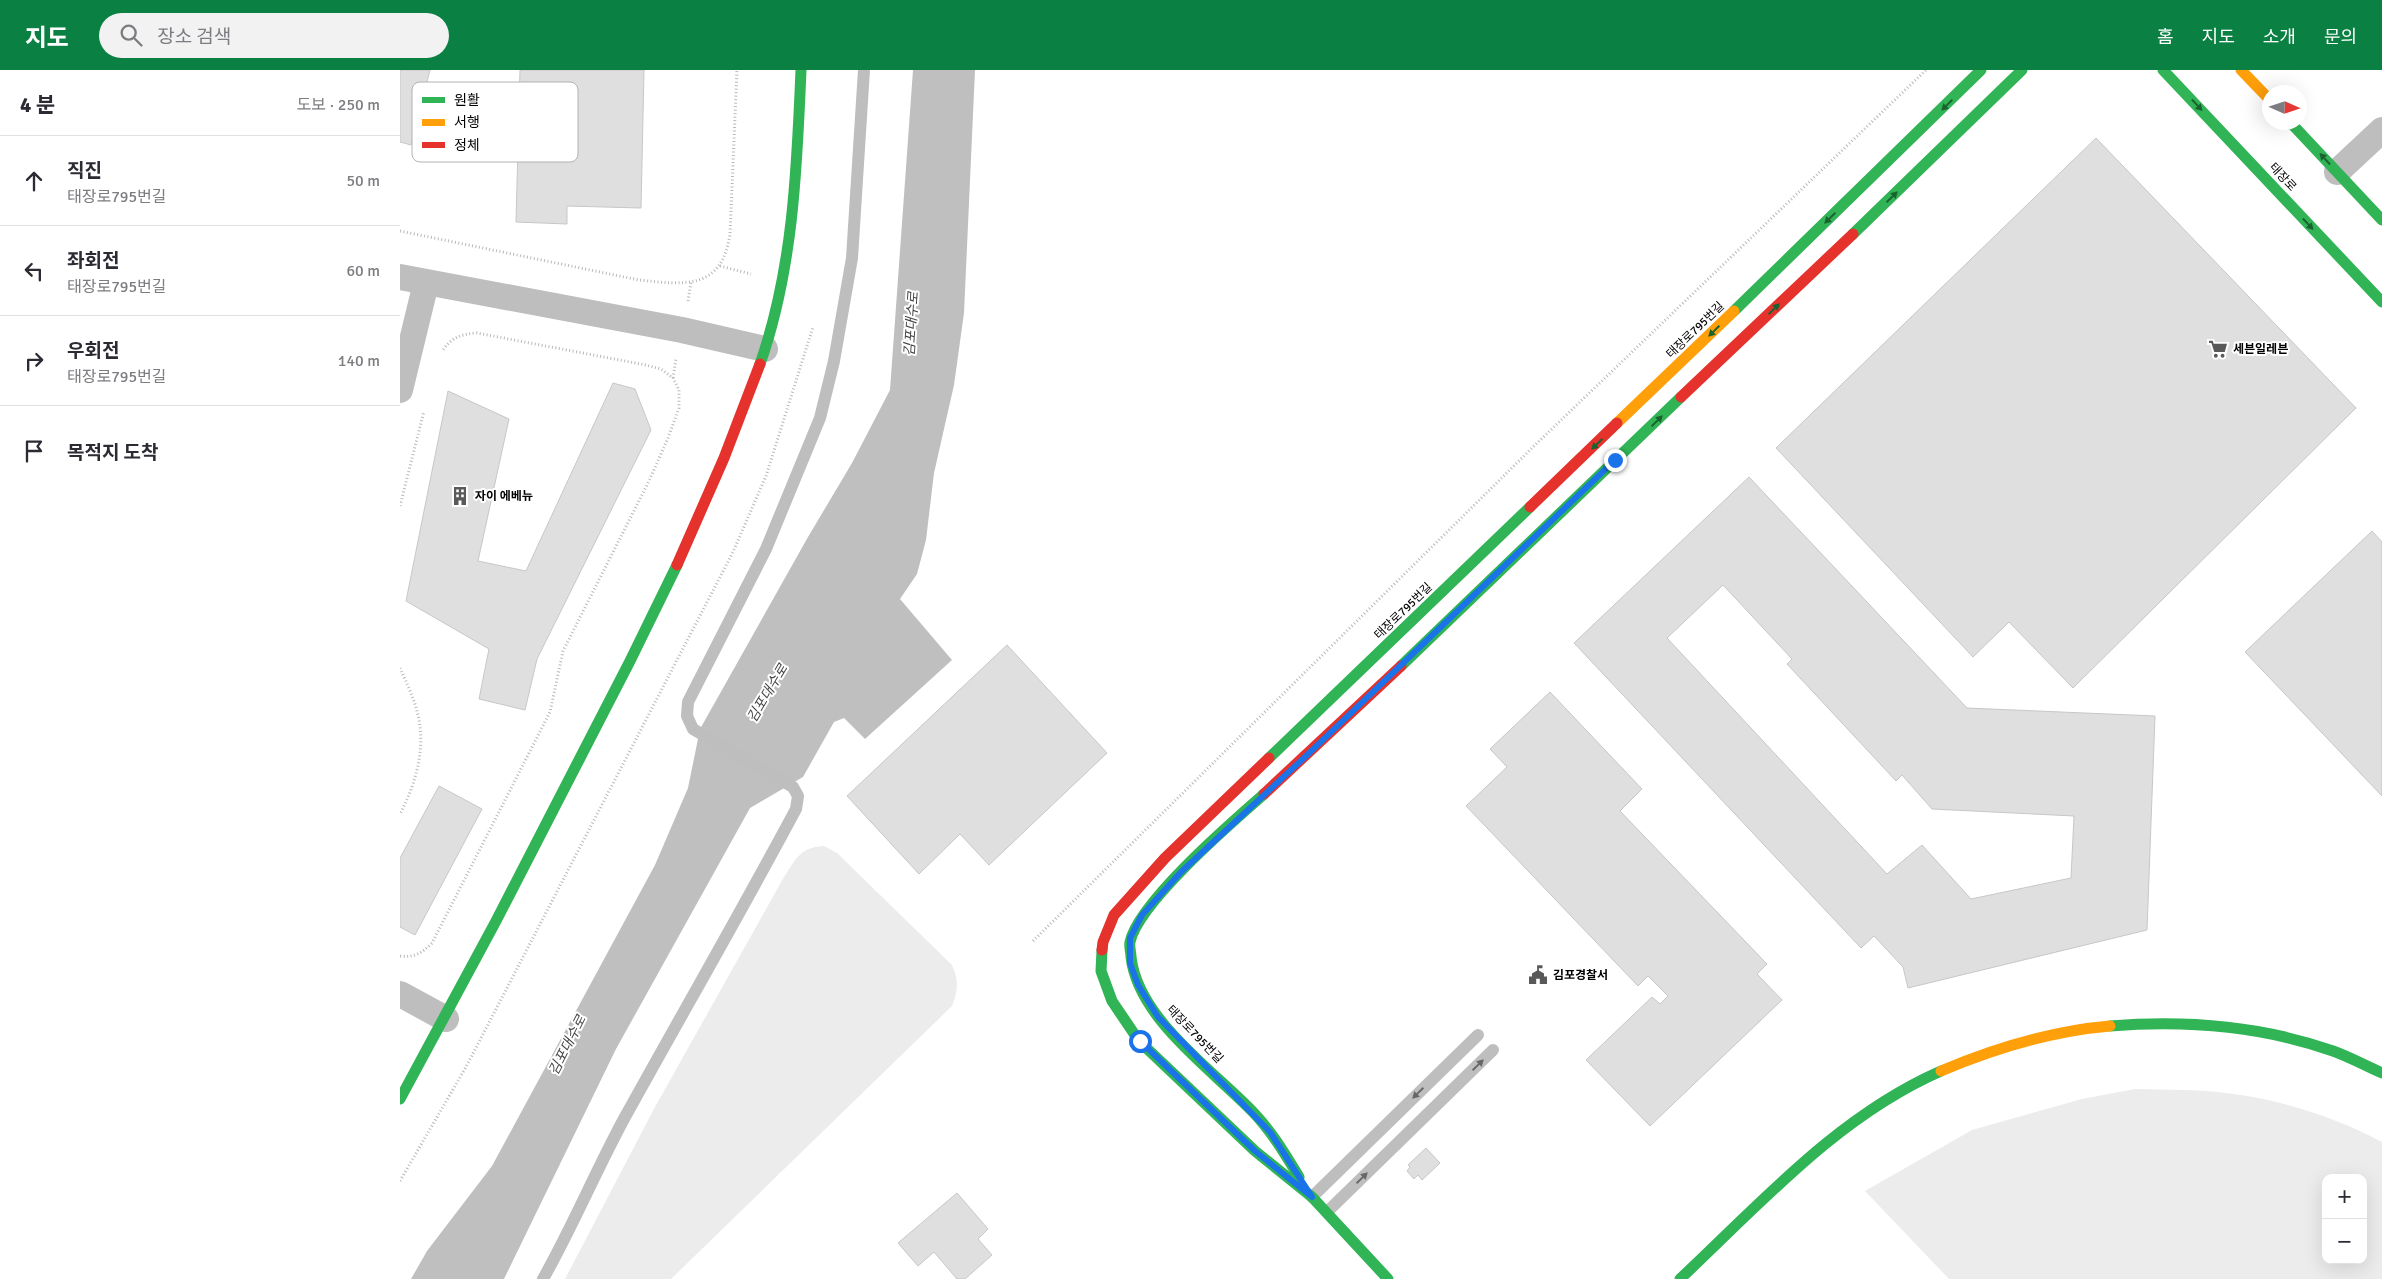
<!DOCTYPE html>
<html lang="ko">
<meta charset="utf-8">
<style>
body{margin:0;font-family:Signika,"Noto Sans KR",sans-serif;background:#f2f2f3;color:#2b2b33}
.controls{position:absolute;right:15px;bottom:15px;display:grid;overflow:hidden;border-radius:10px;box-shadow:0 5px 20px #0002}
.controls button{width:45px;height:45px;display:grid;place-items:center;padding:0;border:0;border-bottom:1px solid #e1e1e2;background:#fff;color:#2b2b33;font:25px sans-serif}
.compass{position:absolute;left:1862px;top:15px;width:45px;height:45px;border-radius:50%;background:#fff;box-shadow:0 5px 20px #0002;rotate:93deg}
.stop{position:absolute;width:15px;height:15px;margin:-11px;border:4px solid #1a73e8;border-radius:50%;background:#fff}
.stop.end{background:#1a73e8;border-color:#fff;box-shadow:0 1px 5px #0008}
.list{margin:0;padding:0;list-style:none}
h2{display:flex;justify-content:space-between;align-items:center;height:65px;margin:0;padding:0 20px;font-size:21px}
h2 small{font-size:16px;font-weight:400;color:#7c7c81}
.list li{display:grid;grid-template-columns:32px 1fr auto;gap:15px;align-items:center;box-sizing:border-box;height:90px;padding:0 20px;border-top:1px solid #e1e1e2}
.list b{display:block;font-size:19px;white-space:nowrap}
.list p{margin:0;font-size:16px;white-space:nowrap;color:#7c7c81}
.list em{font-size:16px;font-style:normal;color:#7c7c81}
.icon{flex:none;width:28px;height:28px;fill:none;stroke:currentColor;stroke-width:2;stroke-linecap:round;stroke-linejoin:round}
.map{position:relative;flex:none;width:1982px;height:1209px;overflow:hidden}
header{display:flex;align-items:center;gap:30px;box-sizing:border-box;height:70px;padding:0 25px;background:#0b8043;color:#fff}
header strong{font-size:24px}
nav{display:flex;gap:28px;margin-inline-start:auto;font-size:18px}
.search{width:350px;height:45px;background:#f2f2f3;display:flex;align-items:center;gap:12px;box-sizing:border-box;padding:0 18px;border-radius:28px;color:#7c7c81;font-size:19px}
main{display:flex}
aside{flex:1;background:#fff}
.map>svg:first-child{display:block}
</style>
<header>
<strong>지도</strong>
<div class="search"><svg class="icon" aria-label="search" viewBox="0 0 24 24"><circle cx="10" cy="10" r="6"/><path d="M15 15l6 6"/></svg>장소 검색</div>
<nav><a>홈</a><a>지도</a><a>소개</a><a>문의</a></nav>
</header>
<main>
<aside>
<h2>4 분<small>도보 · 250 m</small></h2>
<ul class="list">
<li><svg class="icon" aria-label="ahead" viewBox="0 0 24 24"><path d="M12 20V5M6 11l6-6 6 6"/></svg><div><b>직진</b><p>태장로795번길</p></div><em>50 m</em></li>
<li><svg class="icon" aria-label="left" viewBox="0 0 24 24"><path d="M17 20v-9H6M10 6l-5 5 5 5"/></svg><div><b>좌회전</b><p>태장로795번길</p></div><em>60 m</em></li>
<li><svg class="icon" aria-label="right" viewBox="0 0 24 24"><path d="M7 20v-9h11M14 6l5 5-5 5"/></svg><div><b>우회전</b><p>태장로795번길</p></div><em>140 m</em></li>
<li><svg class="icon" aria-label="arrive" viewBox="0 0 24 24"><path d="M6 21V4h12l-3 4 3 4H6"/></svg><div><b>목적지 도착</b></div></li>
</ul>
</aside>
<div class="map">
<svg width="1982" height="1209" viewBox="0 0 1982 1209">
<rect width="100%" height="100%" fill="#fff"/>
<g fill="#ececec" fill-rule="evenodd">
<path d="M424 776 437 783 552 895C559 911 558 920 552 936L271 1209H165L255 1037 384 807C396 789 400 777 424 776Z"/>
<path d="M1735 1019C1768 1020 1802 1019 1834 1024 1885 1031 1937 1048 1982 1072V1209H1549L1465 1121 1572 1060 1682 1029ZM1926 1108H1963V1190H1926Z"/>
</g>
<path fill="#bfbfbf" d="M513 0H575L564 243 554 315 534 403 526 470 517 504 500 529 552 590 465 669 444 648 434 652 403 707 350 738 216 979 104 1209H11L27 1181 92 1096 255 795 288 718 300 659 408 467 452 393 490 320Z"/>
<g fill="#dfdfdf" stroke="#c7c7c7" fill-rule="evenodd">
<path d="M0 0H30L11 75 0 72Z"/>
<path d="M120 0H244L241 138 167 136V154L116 152Z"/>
<path d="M1696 68 1956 338 1673 618 1609 552 1573 587 1376 378Z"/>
<path d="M213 313 235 319 251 360 137 589 125 640 79 629 89 579 6 531 48 321 109 349 78 491 126 501Z"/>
<path d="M1349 407 1567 638 1755 646 1747 860 1508 918 1503 897 1474 866 1461 878 1174 573ZM1323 515 1392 589 1387 594 1496 711 1502 705 1532 739 1674 746 1671 808 1571 829 1522 775 1487 804 1267 568Z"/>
<path d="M1972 461 1982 472V726L1845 582Z"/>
<path d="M607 575 707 683 589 795 560 764 519 804 447 726Z"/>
<path d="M1150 622 1242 719 1220 741 1367 894 1357 904 1382 930 1250 1056 1186 990 1252 927 1260 934 1268 926 1248 906 1238 916 1066 736 1107 697 1090 679Z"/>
<path d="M39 716 82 739 15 865 0 857V788Z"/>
<path d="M1026 1078 1040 1093 1022 1110 1018 1105 1014 1109 1007 1101 1010 1097 1008 1095Z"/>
<path d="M557 1123 588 1159 578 1169 592 1185 565 1209H557L534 1182 518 1196 498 1173Z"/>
</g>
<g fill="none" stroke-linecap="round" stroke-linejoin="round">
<g stroke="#b9b9b9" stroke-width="3" stroke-dasharray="1 2.5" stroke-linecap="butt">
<path d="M0 161 239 210C285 215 322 220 330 164L337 0"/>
<path d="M320 196 351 204"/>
<path d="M288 231 291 212"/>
<path d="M273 308 276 289"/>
<path d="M0 436 24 341"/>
<path d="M0 598C7 614 16 632 19 650 25 681 15 716 0 744"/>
<path d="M633 871 1133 377 1526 0"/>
<path d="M0 886C14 888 22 883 32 873L150 642 163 581 249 411 268 368 279 338V320L273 308 261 299 246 295 77 263C62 264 52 267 43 280"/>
<path d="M0 1111 66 997 333 482 366 406 413 257"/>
</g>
<g stroke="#bebebe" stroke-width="12">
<path d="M912 1127 1078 965"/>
<path d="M927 1142 1093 980"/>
<path d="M143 1209C173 1156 196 1100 225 1047 282 944 341 842 396 739L398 726 393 717 293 659 287 646 288 632 366 479 420 348 434 291 452 188 464 0"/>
</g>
<g stroke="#bebebe" stroke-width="26">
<path d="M1937 102 1982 60"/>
<path d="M0 207 282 260 365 279"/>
<path d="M0 320 26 213"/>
<path d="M0 924 46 949"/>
</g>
<g stroke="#30b455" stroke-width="11">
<path d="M1763 0 1982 232"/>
<path d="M1890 52 1982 150"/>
<path d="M1453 164 1622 0"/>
<path d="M1334 241 1581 0"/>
<path d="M360 294C393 200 397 99 401 0"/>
<path d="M1001 596 1281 327"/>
<path d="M869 688 1130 437"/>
<path d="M864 724C832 752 738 833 730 872 729 877 731 882 731 887 738 949 813 1000 853 1042 872 1062 885 1084 899 1107"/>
<path d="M702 880 701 901 712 931 739 971 855 1081 912 1127 988 1209"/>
<path d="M1710 956C1785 950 1862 956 1933 981 1950 987 1966 996 1982 1003"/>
<path d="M0 1029 96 851 230 591 277 495"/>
<path d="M1280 1209C1361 1133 1438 1046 1541 1001"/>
</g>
<g stroke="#ff9f0a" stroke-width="11">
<path d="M1841 0 1870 30"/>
<path d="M1217 353 1334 241"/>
<path d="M1541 1001C1595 978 1652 961 1710 956"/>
</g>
<g stroke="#e5322d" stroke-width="11">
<path d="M1281 327 1453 164"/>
<path d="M1130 437 1217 353"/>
<path d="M277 495 324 388 360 294"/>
<path d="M864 724 1001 596"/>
<path d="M702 880 703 872 714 845 765 788 869 688"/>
</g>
</g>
<defs><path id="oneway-solid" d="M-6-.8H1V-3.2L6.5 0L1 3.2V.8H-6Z" transform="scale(1.25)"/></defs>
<g fill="#1a632f">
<use href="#oneway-solid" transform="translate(1547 35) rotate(135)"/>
<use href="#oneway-solid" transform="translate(1797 35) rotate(47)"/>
<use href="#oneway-solid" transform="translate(1925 89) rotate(-133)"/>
<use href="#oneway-solid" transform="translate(1492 127) rotate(-44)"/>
<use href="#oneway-solid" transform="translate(1430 148) rotate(136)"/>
<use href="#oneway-solid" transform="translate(1908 154) rotate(47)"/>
<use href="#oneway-solid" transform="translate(1374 239) rotate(-44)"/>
<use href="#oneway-solid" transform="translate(1314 261) rotate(136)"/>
<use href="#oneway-solid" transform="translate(1257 351) rotate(-44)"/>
<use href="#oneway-solid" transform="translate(1197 374) rotate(136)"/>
</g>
<g fill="#686868">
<use href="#oneway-solid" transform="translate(1078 995) rotate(-44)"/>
<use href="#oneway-solid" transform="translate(1018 1023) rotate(136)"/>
<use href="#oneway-solid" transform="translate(962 1108) rotate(-44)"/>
</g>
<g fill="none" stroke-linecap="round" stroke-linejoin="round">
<path stroke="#1a73e8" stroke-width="6" d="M740 971 855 1081 912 1127 870 1062 758 947 738 915 730 893V868L742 845 781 802 905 687 1215 390"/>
</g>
<defs>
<g id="supermarket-bare" transform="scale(1.5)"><path d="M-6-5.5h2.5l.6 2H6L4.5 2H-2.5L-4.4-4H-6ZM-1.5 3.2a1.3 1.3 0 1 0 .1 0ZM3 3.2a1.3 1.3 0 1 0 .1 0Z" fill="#595959" stroke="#fff" stroke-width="2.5" paint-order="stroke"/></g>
<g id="building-bare" transform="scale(1.5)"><path d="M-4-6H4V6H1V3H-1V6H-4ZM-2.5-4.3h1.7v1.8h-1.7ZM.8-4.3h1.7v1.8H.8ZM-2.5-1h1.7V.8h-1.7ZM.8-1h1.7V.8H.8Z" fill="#595959" stroke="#fff" stroke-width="2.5" paint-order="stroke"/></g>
<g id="civic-bare" transform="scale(1.5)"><path d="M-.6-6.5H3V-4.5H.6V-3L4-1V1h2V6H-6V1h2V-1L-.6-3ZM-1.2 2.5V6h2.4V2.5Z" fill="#595959" stroke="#fff" stroke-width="2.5" paint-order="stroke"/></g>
</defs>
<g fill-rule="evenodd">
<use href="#supermarket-bare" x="1818" y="279"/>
<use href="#building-bare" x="60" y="426"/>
<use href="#civic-bare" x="1138" y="905"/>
</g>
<g text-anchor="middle" stroke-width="4" stroke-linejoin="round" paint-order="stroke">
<g font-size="12" fill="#000" stroke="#fff">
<text transform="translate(1883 107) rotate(47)" y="4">태장로</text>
<text transform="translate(1295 260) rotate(-44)" y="4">태장로795번길</text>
<text transform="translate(1003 541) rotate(-44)" y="4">태장로795번길</text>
<text transform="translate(795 964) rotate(46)" y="4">태장로795번길</text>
</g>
<g font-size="12" font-weight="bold" fill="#000" stroke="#fff" text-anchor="start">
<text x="1833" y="283">세븐일레븐</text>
<text x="75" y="430">자이 에베뉴</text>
<text x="1153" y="909">김포경찰서</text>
</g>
<g font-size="14" font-style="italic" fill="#444" stroke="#fff">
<text transform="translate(511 254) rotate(-86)" y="5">김포대수로</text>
<text transform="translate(367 623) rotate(-59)" y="5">김포대수로</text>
<text transform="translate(167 975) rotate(-63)" y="5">김포대수로</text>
</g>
</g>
<rect x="12" y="12" width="166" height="80" rx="8" fill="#fff" stroke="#b2b2b2" stroke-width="1"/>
<rect x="22" y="27" width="23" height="6" fill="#30b455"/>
<rect x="22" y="49" width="23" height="7" fill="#ff9f0a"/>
<rect x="22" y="72" width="23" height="6" fill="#e5322d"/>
<g font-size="14" fill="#000">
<text x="54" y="35">원활</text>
<text x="54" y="57">서행</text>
<text x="54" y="80">정체</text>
</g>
</svg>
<div class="controls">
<button>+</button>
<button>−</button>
</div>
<svg class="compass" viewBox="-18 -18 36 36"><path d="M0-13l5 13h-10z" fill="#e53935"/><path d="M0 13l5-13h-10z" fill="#7c7c81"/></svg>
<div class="stop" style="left:740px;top:971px"></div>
<div class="stop end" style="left:1215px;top:390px"></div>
</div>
</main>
